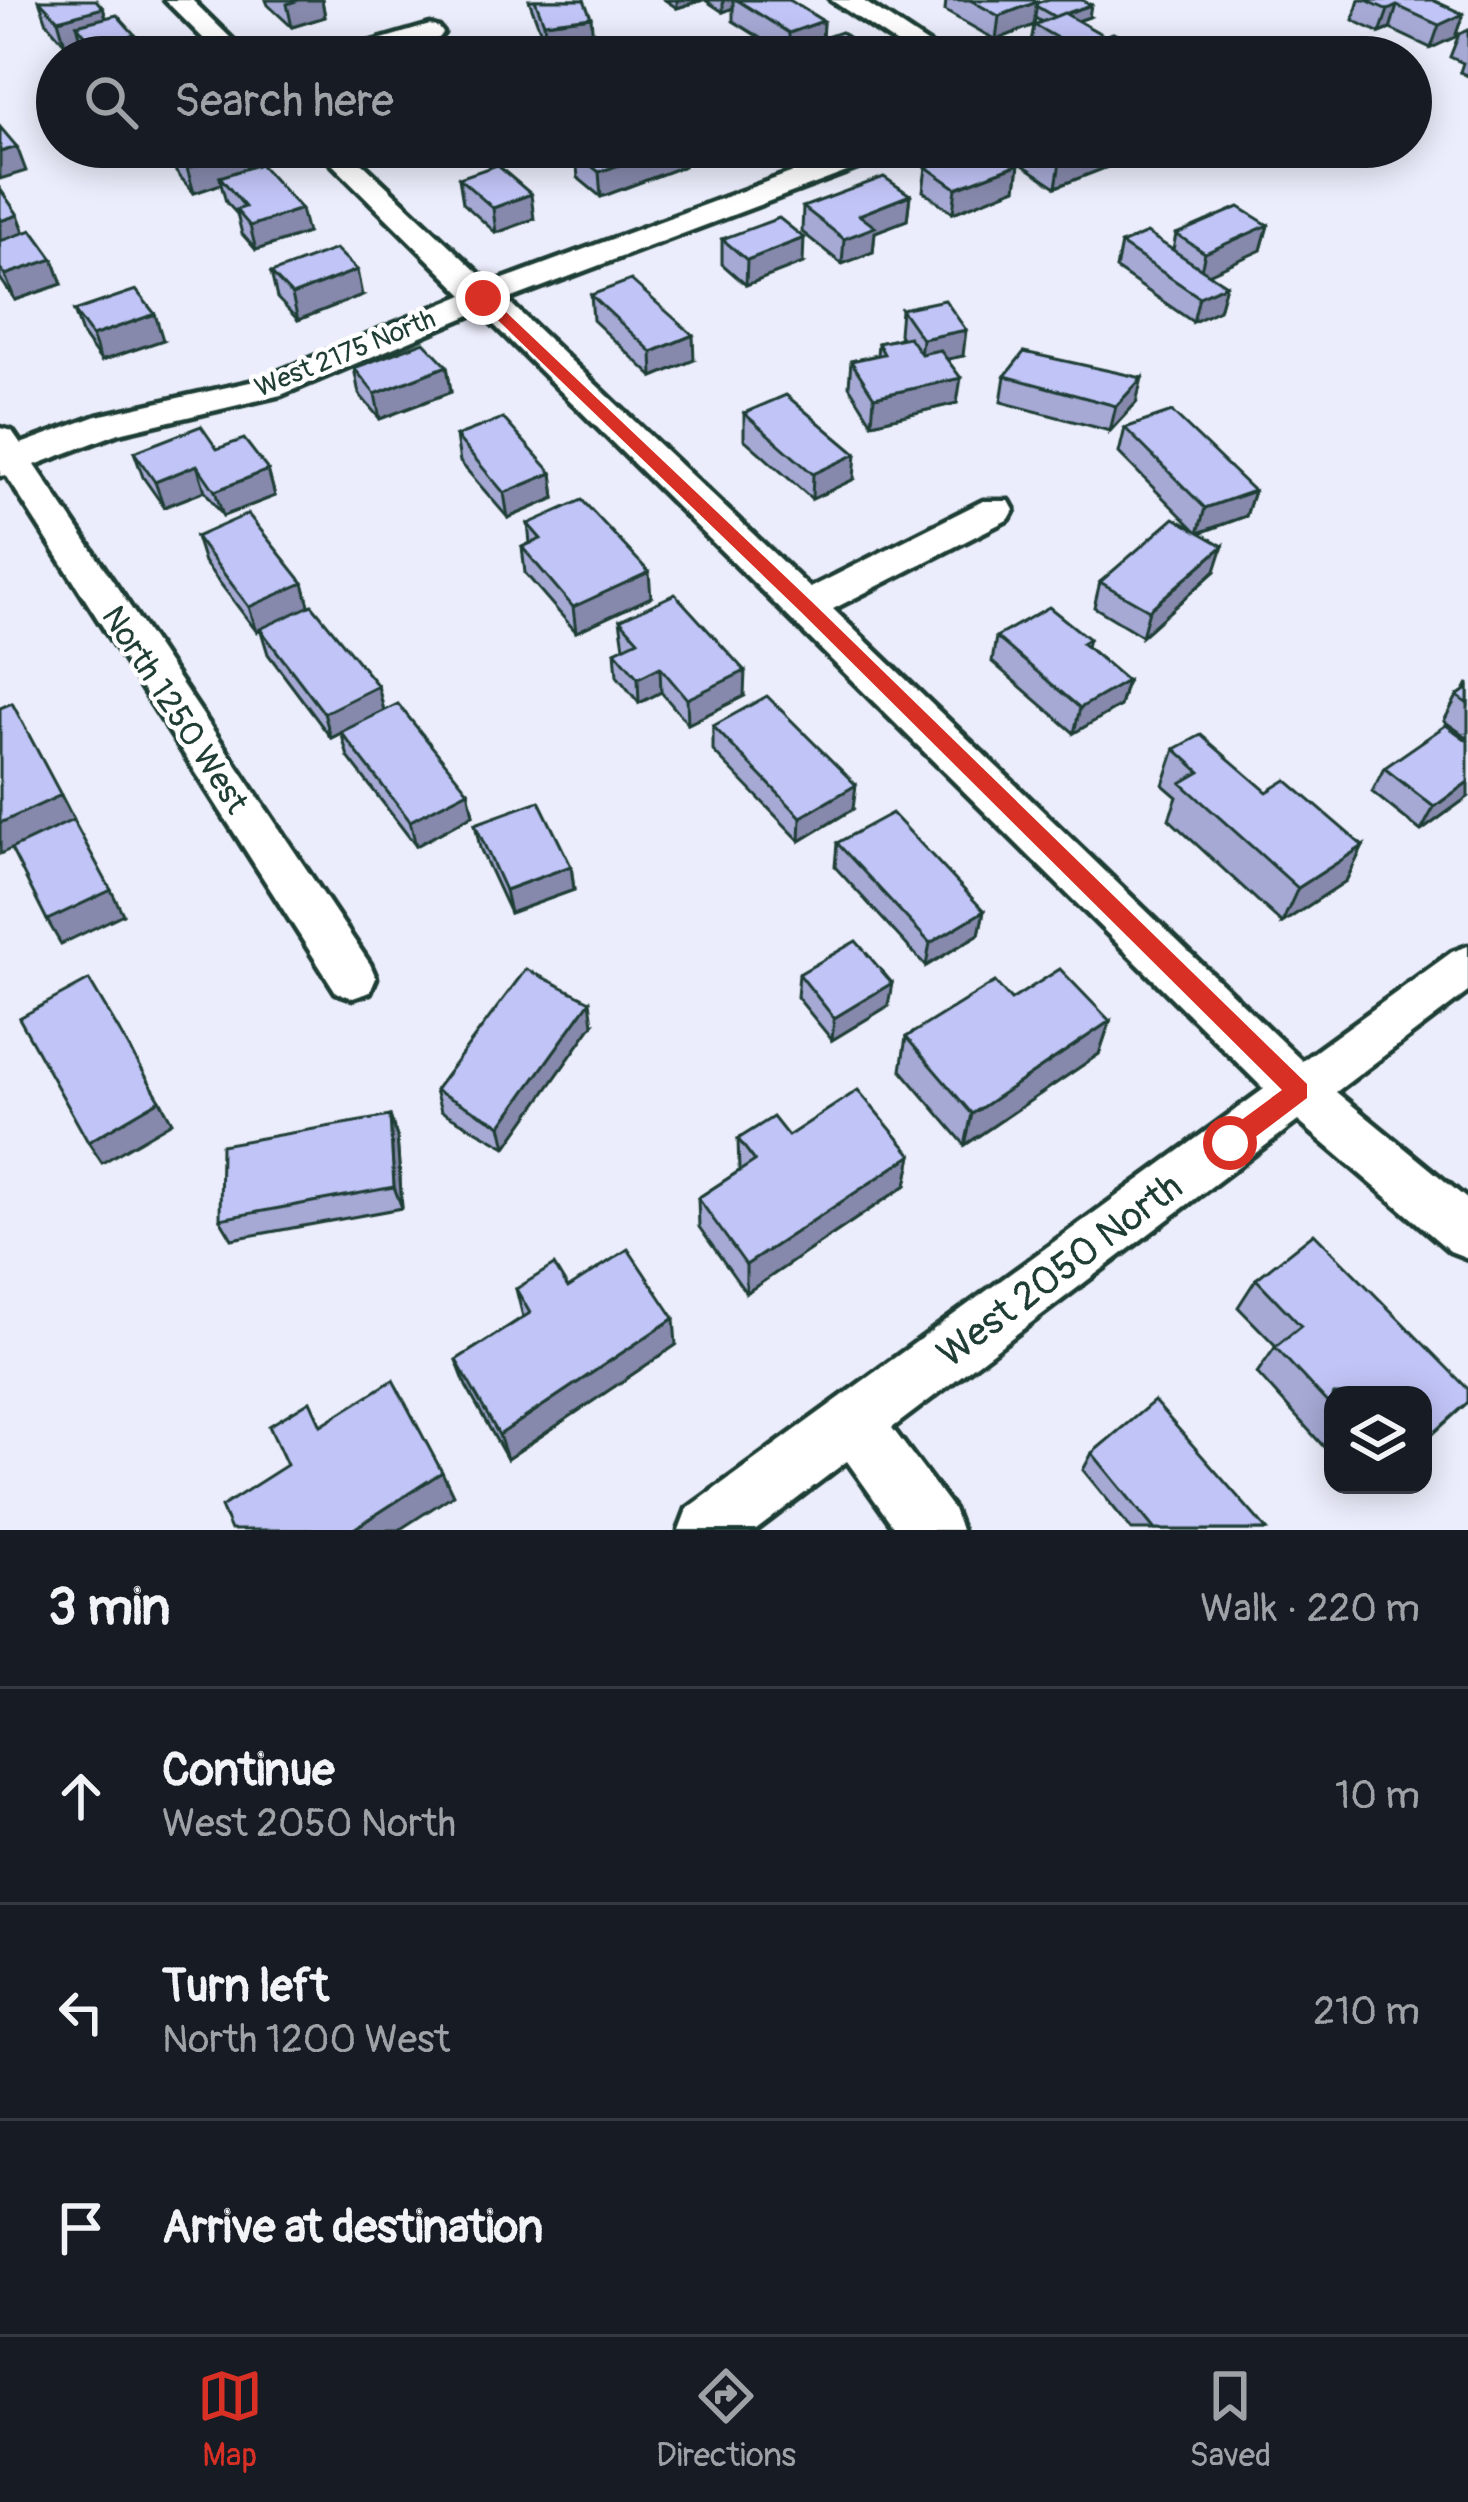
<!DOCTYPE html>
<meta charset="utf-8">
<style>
body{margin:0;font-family:Pangolin,sans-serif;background:#242831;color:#f1f3f6}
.controls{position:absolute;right:36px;bottom:36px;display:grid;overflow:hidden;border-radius:24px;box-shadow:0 6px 30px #0003}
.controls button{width:108px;height:108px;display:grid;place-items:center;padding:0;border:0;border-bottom:3px solid #363941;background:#171b24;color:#f1f3f6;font:60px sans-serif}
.stop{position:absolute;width:36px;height:36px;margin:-27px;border:9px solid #d93025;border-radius:50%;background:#fff}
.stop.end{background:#d93025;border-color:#fff;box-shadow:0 3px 12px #0008}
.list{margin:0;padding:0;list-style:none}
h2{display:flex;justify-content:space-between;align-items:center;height:156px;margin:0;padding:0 48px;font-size:51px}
h2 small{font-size:39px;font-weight:400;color:#9ea1a6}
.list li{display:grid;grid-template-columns:78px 1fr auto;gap:36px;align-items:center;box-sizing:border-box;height:216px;padding:0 48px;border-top:3px solid #363941}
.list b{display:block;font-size:45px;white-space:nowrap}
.list p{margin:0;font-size:39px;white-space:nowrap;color:#9ea1a6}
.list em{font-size:39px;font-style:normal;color:#9ea1a6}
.icon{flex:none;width:66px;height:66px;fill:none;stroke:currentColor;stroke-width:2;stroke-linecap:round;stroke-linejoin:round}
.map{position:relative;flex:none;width:1468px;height:1530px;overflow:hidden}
.search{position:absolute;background:#171b24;box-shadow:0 6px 30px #0003;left:36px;right:36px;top:36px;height:132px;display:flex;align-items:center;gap:30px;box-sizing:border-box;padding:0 42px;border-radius:66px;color:#9ea1a6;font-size:45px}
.sheet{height:804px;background:#171b24}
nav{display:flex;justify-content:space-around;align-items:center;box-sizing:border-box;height:168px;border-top:3px solid #363941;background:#171b24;font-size:33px;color:#9ea1a6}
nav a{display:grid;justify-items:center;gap:6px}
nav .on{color:#d93025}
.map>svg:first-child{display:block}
</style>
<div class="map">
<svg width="1468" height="1530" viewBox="0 0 1468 1530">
<rect width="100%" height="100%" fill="#ecedfc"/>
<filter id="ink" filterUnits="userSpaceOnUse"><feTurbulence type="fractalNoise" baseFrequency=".00833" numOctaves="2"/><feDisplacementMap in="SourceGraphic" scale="24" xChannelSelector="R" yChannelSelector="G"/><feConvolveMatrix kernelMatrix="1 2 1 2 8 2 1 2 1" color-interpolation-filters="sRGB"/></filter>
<g filter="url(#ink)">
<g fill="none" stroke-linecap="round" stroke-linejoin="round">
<g stroke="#1f3d34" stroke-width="9">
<g id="minor">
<path d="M165 0H192L250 57H222Z"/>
<path d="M831 0H862L948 57H917Z"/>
<path d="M430 25 439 28 443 33 439 38 378 57H337L341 51Z"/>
<path d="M315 147H345L490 284 861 147H901L897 153 507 300 810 588 983 501H1009L1014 510 1009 519 833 609 1302 1061 1452 952 1468 946V992L1336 1092 1468 1200V1258L1450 1251 1298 1121 892 1428 953 1509 961 1530H896L847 1461 756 1530H679L687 1509 1264 1089 480 311 281 395 119 433 35 465 370 964 376 978 370 992 353 998 336 992 6 475 0 476V428L12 431 21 444 97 416 259 380 464 295Z"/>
</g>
</g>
<use href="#minor" fill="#fff" fill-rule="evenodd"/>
</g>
<g fill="#a6a9d4" stroke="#1f3d34" stroke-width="3">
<path d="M39 0 103 8 106 18 135 35 141 57H91L84 49 81 39 65 44 47 23Z"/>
<path d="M266 0H322L325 17 292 27 268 5Z"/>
<path d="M529 0H584L593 40 546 46Z"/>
<path d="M665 0H703L677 8Z"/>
<path d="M705 0H789L823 21 822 38 878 57H805V50L789 56 733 21V8L723 12Z"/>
<path d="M946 0H1033L1089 17 1078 21 1131 57H1046L1030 48 1034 25 1042 22 1035 18 1034 25 996 40 945 11Z"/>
<path d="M1359 0H1432L1463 14 1455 37 1431 48 1390 29 1380 33 1353 20Z"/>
<path d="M1468 30V76L1460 72 1463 63 1450 57 1459 34Z"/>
<path d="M595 147H684V166L601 197 578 178 576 154Z"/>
<path d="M697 147H740L711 157Z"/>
<path d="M1026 147H1126L1123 161 1056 187 1023 165Z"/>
<path d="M169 148 247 168 307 233 256 250 242 234 237 214 226 202 221 184 194 193 176 172Z"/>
<path d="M1019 164 1016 188 953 213 923 191 926 167Z"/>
<path d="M459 178 534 219 496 233 463 203Z"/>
<path d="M0 189 18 215 25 233 53 259 62 284 15 300 0 278Z"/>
<path d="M910 195 907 220 875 232 873 252 842 264 802 232 803 207Z"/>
<path d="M1268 225 1261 250 1208 274 1226 285 1219 310 1193 322 1116 269 1121 244 1173 250 1176 234Z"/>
<path d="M722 239 803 263 746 285 722 264Z"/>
<path d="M271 273 362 295 298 320 277 298Z"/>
<path d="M591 295 694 360 653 377 593 320Z"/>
<path d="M901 309 963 356 947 359 957 403 872 423 849 386 851 361 877 355 878 343 901 338 899 334Z"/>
<path d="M74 311 163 340 101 361 83 336Z"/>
<path d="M447 366 451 392 380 419 359 394 354 368Z"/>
<path d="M1005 376 1136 403 1110 431 1001 402Z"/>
<path d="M744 413 854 479 812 499 744 439Z"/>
<path d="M1125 428 1254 491 1246 516 1200 533 1215 571 1142 636 1094 607 1100 582 1194 529 1119 453Z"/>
<path d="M456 436 552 473 555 498 508 518 460 462Z"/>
<path d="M134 452 268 470 275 496 223 516 205 491 164 507 143 477Z"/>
<path d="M528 524 651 597 576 632 525 573 522 547 530 543Z"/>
<path d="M196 537 303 583 309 606 378 686 384 711 331 738 268 654 261 631 257 632 204 562Z"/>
<path d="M620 620 744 696 688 724 661 692 639 703 617 676 615 651 624 647Z"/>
<path d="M996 637 1089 639 1087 647 1127 681 1120 706 1074 733 992 662Z"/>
<path d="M1468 683V738L1444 721 1457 696 1464 691Z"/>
<path d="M713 726 853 809 800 841 713 751Z"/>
<path d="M341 732 468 791 473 815 416 846 348 757Z"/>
<path d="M1175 749 1363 846 1346 881 1282 923 1169 819 1177 797 1163 785Z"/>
<path d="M1384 768 1468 797 1421 831 1372 792Z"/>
<path d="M475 824 571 866 574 890 510 913 480 848Z"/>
<path d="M837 843 984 911 979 934 926 966 835 867Z"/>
<path d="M799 974 888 1006 832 1040 797 997Z"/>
<path d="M1011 1000 1110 1021 1099 1054 965 1145 901 1070 906 1037Z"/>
<path d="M593 1024 506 1147 441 1111 435 1090Z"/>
<path d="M390 1116 397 1137 402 1208 232 1239 220 1219Z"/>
<path d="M788 1136 912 1155 906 1185 746 1293 699 1227 698 1198 739 1171 738 1139Z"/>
<path d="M1256 1279 1423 1395H1333V1457L1257 1373 1276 1346 1238 1307Z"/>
<path d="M568 1288 676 1345 507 1459 466 1386 456 1360 523 1317 516 1289Z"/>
<path d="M1092 1453 1267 1530H1132L1083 1470Z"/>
</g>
<g fill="#8789ac" stroke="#1f3d34" stroke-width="3">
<path d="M299 0H322L325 17 292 27 287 4Z"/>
<path d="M677 0H703L677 8Z"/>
<path d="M723 0H733V8L723 12Z"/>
<path d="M1037 2 1034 25 996 40 999 16Z"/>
<path d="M1091 5 1089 17 1054 29 1056 17Z"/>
<path d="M1397 6 1390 29 1380 33 1388 10Z"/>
<path d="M103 8 110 31 77 25 81 39 65 44 58 20Z"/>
<path d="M1463 14 1455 37 1431 48 1439 25Z"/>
<path d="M591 17 593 40 546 46 544 23Z"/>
<path d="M823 21 822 44H806L805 50 789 56V33Z"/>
<path d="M135 35 141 57H97L94 46Z"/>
<path d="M1133 43 1131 57H1116L1117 50Z"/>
<path d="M1106 44 1104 57H1084V53Z"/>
<path d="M17 147 26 171 0 179V152Z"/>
<path d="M669 147H684V166L601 197 599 172Z"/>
<path d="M711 147H740L711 157Z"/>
<path d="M1100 147H1126L1123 161 1056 187 1060 162Z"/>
<path d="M243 151 249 175 220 177 221 184 194 193 187 168Z"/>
<path d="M1019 164 1016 188 953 213 956 188Z"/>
<path d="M531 194 534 219 496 233 493 208Z"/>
<path d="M910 195 907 220 875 232 873 252 842 264 844 239 859 215Z"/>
<path d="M301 209 307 233 256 250 250 226Z"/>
<path d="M18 215 27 240 0 249V221Z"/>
<path d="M1268 225 1261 250 1199 278 1205 253Z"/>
<path d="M804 238 803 263 746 285 747 260Z"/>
<path d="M53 259 62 284 15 300 5 275Z"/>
<path d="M357 270 362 295 298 320 292 295Z"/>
<path d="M1226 285 1219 310 1193 322 1199 297Z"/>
<path d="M155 314 163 340 101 361 92 336Z"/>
<path d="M966 330 963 356 919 365 922 339Z"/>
<path d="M693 335 694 360 653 377 652 352Z"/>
<path d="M447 366 451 392 380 419 375 394Z"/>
<path d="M961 378 957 403 872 423 874 397Z"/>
<path d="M1142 378 1136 403 1110 431 1116 406Z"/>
<path d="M856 454 854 479 812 499 813 474Z"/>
<path d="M197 465 205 491 164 507 155 482Z"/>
<path d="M268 470 275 496 223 516 215 491Z"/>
<path d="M552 473 555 498 508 518 504 493Z"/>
<path d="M1254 491 1246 516 1198 533 1205 508Z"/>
<path d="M1223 546 1215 571 1142 636 1149 610Z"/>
<path d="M649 572 651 597 576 632 573 607Z"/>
<path d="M303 583 310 609 257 632 249 607Z"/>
<path d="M660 667 661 692 639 703 638 678Z"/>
<path d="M745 671 744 696 688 724 687 699Z"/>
<path d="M1127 681 1120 706 1074 733 1080 708Z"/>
<path d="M378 686 384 711 331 738 324 713Z"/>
<path d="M1468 782V797L1421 831 1434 807Z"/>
<path d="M856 785 853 809 800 841 801 817Z"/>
<path d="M468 791 473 815 416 846 410 821Z"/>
<path d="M61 795 74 820 0 854V823Z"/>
<path d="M1363 846 1346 881 1282 923 1298 888Z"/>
<path d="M571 866 574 890 510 913 505 890Z"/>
<path d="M111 890 123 914 61 944 47 920Z"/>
<path d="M984 911 979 934 926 966 930 943Z"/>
<path d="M892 983 888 1006 832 1040 834 1018Z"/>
<path d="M590 1001 593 1024 506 1147 501 1125Z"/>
<path d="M1110 1021 1099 1054 965 1145 972 1114Z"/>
<path d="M160 1100 172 1122 102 1163 88 1142Z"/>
<path d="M390 1116 397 1137 402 1208 394 1187Z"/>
<path d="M912 1155 906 1185 746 1293V1265Z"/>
<path d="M674 1318 676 1345 507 1459 499 1435Z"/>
<path d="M442 1472 453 1495 399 1530H352Z"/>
</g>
<g fill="#c1c4f6" stroke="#1f3d34" stroke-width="3">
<path d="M39 0H96L103 8 58 20Z"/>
<path d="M535 0H584L591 17 544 23Z"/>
<path d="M737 0H789L823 21 789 33Z"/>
<path d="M970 0H1033L1037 2 999 16Z"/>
<path d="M1045 0H1082L1091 5 1055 17 1036 6 1037 3Z"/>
<path d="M1366 0H1432L1463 14 1439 25 1397 6 1388 10Z"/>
<path d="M1064 13 1105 36 1113 33 1133 43 1117 50 1106 44 1084 53 1034 25Z"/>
<path d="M117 15 135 35 94 46 77 25Z"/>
<path d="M841 32 878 57H825L806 44Z"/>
<path d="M504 41 532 52 523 57H474Z"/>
<path d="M0 127 17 147 0 152Z"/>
<path d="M173 147H239L243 151 187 168 169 148Z"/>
<path d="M595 147H669L599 172 576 154Z"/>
<path d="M980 147H994L1019 164 956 188 926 167Z"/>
<path d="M1036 147H1100L1060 162Z"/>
<path d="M260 164 301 209 250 226 236 210 245 207 220 177Z"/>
<path d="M497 165 531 194 493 208 459 178Z"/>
<path d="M884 177 910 195 859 215 875 227 844 239 803 207Z"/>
<path d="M0 189 18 215 0 221Z"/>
<path d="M1239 207 1268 225 1205 253 1176 234Z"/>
<path d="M779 218 804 238 747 260 722 239Z"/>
<path d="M32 230 53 259 5 275 0 268V241Z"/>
<path d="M1147 233 1226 285 1199 297 1121 244Z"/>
<path d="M336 249 357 270 292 295 271 273Z"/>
<path d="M631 280 693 335 652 352 591 295Z"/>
<path d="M136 290 155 314 92 336 74 311Z"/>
<path d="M945 300 966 330 922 339 901 309Z"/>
<path d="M909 337 921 354 940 350 961 378 874 397 851 361 884 354 878 343Z"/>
<path d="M424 342 447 366 375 394 354 368Z"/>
<path d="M1024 352 1142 378 1116 406 1005 376Z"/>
<path d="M786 395 856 454 813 474 744 413Z"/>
<path d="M1172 412 1254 491 1205 508 1125 428Z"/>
<path d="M503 418 552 473 504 493 456 436Z"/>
<path d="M201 426 217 449 244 439 268 470 215 491 197 465 155 482 134 452Z"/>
<path d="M582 500 649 572 573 607 522 547 541 539 528 524Z"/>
<path d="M248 514 303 583 249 607 196 537Z"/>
<path d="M1174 518 1223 546 1149 610 1100 582Z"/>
<path d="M675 594 745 671 687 699 660 667 638 678 615 651 638 640 620 620Z"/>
<path d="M312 605 378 686 324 713 260 629Z"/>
<path d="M1049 607 1089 639 1082 643 1127 681 1080 708 996 637Z"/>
<path d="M1468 688V704L1457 696Z"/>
<path d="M767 696 856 785 801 817 713 726Z"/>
<path d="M12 703 61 795 0 823V708Z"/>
<path d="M398 704 468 791 410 821 341 732Z"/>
<path d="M1446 725 1468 741V782L1434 807 1384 768Z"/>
<path d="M1201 735 1267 792 1286 780 1363 846 1298 888 1181 783 1200 772 1175 749Z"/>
<path d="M539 801 571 866 505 890 475 824Z"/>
<path d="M892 813 984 911 930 943 837 843Z"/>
<path d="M73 820 111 890 47 920 11 849Z"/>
<path d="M856 941 892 983 834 1018 799 974Z"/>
<path d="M526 969 590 1001 501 1125 435 1090Z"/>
<path d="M1060 969 1110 1021 972 1114 906 1037 995 982 1011 1000Z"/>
<path d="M89 980 160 1100 88 1142 19 1018Z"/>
<path d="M858 1090 912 1155 746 1265 698 1198 755 1161 738 1139 773 1117 788 1136Z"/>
<path d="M390 1116 394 1187 220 1219 221 1145Z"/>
<path d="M1314 1233 1468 1389V1402L1423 1443V1395H1333V1409L1275 1347 1301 1326 1256 1279Z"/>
<path d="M628 1249 674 1318 499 1435 456 1360 530 1313 516 1289 554 1265 568 1288Z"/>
<path d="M393 1380 442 1472 352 1530H231L221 1507 287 1465 269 1426 310 1401 321 1425Z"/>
<path d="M1154 1401 1267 1530H1155L1092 1453Z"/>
</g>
</g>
<path fill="#d93025" d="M478 295H488L812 602 1307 1084V1098L1238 1150H1221V1135L1282 1090 800 611 478 301Z"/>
<g text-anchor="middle" stroke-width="9" stroke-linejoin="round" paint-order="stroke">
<g font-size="27" fill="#1f3d34" stroke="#fff">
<text transform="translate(345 353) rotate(-22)" y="9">West 2175 North</text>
</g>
<g font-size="33" fill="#1f3d34" stroke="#fff">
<text transform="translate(176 709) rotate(57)" y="12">North 1250 West</text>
</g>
<g font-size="39" fill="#1f3d34" stroke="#fff">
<text transform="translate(1059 1269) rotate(-37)" y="14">West 2050 North</text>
</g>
</g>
</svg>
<div class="controls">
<button><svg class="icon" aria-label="layers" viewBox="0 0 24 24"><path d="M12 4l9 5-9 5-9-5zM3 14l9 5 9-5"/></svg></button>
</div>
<div class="stop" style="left:1230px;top:1143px"></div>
<div class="stop end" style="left:483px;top:298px"></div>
<div class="search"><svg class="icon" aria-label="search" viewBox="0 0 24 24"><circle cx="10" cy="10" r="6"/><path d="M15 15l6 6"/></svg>Search here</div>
</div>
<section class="sheet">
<h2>3 min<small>Walk · 220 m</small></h2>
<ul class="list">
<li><svg class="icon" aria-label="ahead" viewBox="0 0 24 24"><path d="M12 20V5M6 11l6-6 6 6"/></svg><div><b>Continue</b><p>West 2050 North</p></div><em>10 m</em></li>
<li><svg class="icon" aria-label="left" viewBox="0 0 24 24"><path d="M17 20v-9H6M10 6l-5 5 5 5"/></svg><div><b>Turn left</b><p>North 1200 West</p></div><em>210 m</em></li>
<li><svg class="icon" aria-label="arrive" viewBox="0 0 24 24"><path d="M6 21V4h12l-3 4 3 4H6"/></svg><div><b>Arrive at destination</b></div></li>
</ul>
</section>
<nav>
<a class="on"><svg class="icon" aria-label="map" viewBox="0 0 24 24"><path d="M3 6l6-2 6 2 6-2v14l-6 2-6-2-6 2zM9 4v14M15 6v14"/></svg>Map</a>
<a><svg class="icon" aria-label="directions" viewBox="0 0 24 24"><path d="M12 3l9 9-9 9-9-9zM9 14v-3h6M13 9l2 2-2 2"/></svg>Directions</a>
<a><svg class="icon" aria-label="saved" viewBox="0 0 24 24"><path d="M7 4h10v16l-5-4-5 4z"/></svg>Saved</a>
</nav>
